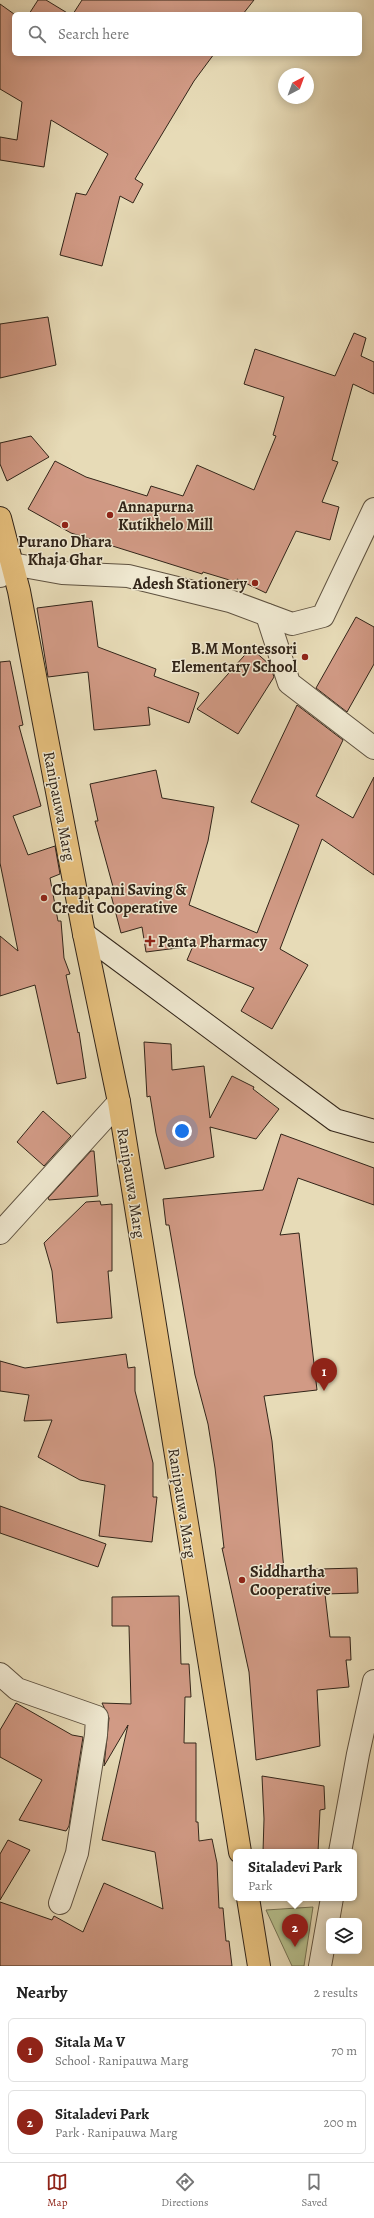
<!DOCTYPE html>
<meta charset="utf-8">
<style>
body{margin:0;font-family:Alegreya,serif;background:#f2f2f2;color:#222}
.controls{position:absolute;right:12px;bottom:12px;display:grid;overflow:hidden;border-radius:6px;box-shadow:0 2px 10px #0003}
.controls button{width:36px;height:36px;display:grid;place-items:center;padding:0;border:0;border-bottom:1px solid #e0e0e0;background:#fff;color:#222;font:20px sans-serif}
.compass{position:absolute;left:278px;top:68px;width:36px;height:36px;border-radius:50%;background:#fff;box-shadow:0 2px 10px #0003;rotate:41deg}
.you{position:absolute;left:182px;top:1131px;width:14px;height:14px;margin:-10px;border:3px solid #fff;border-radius:50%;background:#1a73e8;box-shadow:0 0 0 6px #1a73e833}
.badge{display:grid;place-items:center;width:26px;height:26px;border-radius:50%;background:#8f2418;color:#fff;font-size:13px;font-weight:700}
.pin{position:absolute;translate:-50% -33px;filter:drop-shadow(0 1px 2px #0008)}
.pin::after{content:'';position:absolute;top:21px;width:14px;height:12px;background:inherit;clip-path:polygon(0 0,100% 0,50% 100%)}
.popup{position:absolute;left:233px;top:1849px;width:124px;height:52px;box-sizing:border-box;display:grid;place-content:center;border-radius:6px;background:#fff;filter:drop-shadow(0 1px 3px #0005);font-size:13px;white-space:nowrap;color:#767676}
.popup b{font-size:15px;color:#222}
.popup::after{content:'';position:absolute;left:50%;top:100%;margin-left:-8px;border:8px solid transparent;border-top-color:#fff}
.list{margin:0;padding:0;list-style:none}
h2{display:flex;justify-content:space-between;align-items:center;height:52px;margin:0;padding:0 16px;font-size:17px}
h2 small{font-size:13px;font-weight:400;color:#767676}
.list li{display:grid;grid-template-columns:26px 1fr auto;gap:12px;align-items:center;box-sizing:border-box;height:64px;margin:0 8px 8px;padding:0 8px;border:1px solid #e0e0e0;border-radius:6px}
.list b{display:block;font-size:15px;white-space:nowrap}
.list p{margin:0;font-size:13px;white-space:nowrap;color:#767676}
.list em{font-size:13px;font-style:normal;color:#767676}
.icon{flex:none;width:22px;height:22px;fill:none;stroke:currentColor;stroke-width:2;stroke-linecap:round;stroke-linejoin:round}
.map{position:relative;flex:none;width:374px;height:1966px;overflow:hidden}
.search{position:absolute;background:#fff;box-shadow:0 2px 10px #0003;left:12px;right:12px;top:12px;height:44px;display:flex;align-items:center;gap:10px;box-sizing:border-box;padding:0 14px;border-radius:6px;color:#767676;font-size:15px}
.sheet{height:196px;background:#fff}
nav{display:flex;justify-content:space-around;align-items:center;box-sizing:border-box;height:56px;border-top:1px solid #e0e0e0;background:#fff;font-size:11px;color:#767676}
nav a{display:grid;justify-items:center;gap:2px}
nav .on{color:#8f2418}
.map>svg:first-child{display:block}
</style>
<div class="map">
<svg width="374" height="1966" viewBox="0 0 374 1966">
<rect width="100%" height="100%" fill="#e7dbb7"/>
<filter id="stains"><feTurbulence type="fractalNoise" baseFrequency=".005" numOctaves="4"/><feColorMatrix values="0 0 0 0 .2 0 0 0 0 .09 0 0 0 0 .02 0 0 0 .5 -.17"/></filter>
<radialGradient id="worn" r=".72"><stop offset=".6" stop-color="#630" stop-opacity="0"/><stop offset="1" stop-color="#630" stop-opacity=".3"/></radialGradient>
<path fill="#b6c08e" stroke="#747254" d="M313 1907 304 1966H292L266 1910Z"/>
<g fill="#d19a85" stroke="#322519">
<path d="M38 0H46L69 14H29Z"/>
<path d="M82 0H254L243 14H73Z"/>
<path d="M0 4 14 14V54H214L194 81 135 179 143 184 133 203 120 196 102 266 60 255 76 193 86 195 108 154 51 120 44 167 0 160V137L17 140 22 102 0 89Z"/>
<path d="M48 317 56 365 0 378V324Z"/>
<path d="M354 333 366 338 361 356 374 362V394L353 384 332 460 338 462 322 502 339 507 330 540 296 531 266 593 237 579 236 582 203 572 202 574 71 533 28 509 55 461 86 477 147 496 151 486 183 496 197 465 254 490 276 436 273 435 284 397 244 384 255 349 335 376Z"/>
<path d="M31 436 49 457 7 481 0 464V443Z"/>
<path d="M92 601 98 647 156 669 154 676 199 693 189 723 148 707 150 725 94 730 88 672 48 677 37 608Z"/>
<path d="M356 617 374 627V664L347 712 316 688Z"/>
<path d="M251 648 270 665 274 677 238 734 197 709Z"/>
<path d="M10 661 23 725 19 726 41 806 13 816 28 855 55 846 60 874 50 878 58 921H61L64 958 70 974 66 975 78 1033 79 1032 86 1078 57 1084 35 985 0 996V936L18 951 0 863V662Z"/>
<path d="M297 705 343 740 316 796 353 818 374 777V875L322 839 280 949 308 965 272 1029 241 1011 254 988 187 960 193 946 146 952 142 927 121 933 111 895 115 894 95 821H98L90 784 156 770 162 798 214 807 208 841 189 905 257 933 299 825 251 802Z"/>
<path d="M144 1042 171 1044 172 1070 204 1066 210 1118 232 1076 254 1087 253 1089 279 1109 256 1139 210 1127 214 1157 165 1169 156 1133 150 1096 147 1097Z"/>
<path d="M43 1111 71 1136 44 1166 17 1142Z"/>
<path d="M281 1134 374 1168V1205L298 1178 280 1235 299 1233 317 1390 264 1396 272 1441 284 1570 357 1568 358 1593 325 1594 330 1637H350L351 1660H346L349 1687 317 1690 320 1746 256 1760 249 1672 222 1548H224L215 1468 208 1424 195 1375 169 1225H166L163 1199 263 1190Z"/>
<path d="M91 1151H94L98 1196 49 1200 48 1198Z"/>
<path d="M100 1201 101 1205 112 1204V1271H108L112 1318 57 1323 52 1271 44 1243 86 1202Z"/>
<path d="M126 1354 128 1368 135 1367V1391L153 1463V1497H157L152 1542 99 1536 105 1485 80 1480 38 1457 52 1420 24 1421 29 1395 0 1391V1361L25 1368Z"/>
<path d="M0 1506 106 1544 98 1567 0 1533Z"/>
<path d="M179 1596 181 1664H189L191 1697H185L184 1743H196V1822H198L199 1841 212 1839 217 1863 219 1908H223L226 1941H229L232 1966H0V1902L52 1920 54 1916 83 1932 104 1883 163 1909 155 1852 102 1840 128 1725 104 1766 109 1718 102 1703 131 1704 129 1626H112V1597Z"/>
<path d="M16 1703 72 1735 83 1737 69 1826 66 1831 19 1820 42 1780 0 1757V1730Z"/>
<path d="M262 1776 324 1786 325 1809 320 1810 318 1852H263L264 1819Z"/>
<path d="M8 1840 30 1850 0 1900V1854Z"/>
</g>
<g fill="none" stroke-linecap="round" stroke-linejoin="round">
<g stroke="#5f5240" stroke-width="24">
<g id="street">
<path d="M0 576 12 564 62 573 128 576 230 601 292 624 323 616 374 509"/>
<path d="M267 615 289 683 374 748"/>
<path d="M0 1233 119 1102"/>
<path d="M0 1674 17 1689 97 1717 96 1735 77 1853 60 1903"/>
<path d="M340 1852 358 1754 374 1681"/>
<path d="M320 1966 332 1898"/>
</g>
</g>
<g stroke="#322519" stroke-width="24">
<path id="secondary" d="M84 934 335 1120 374 1131"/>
</g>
<g stroke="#322519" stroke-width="24">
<g id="primary">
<path d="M0 518 19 591 84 934 119 1102 240 1852"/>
<path d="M248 1898 259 1966"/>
</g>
</g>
<use href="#street" stroke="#efe8d0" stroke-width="22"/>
<use href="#secondary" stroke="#efe8d0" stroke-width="22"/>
<use href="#primary" stroke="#e4be7c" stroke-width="22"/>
</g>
<g fill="#8f2418" stroke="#efe8d0" stroke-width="1.5">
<circle cx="110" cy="515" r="4"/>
<circle cx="65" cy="525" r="4"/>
<circle cx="255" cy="583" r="4"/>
<circle cx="305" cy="657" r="4"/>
<circle cx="44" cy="898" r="4"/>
<path d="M148 935h4v4h4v4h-4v4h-4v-4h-4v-4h4z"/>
<circle cx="242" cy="1580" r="4"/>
</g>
<g text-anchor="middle" stroke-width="3" stroke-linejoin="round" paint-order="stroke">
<g font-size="16" font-weight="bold" fill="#322519" stroke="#efe8d0" text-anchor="start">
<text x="118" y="512">Annapurna<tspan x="118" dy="18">Kutikhelo Mill</tspan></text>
<text x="65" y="547" text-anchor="middle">Purano Dhara<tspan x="65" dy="18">Khaja Ghar</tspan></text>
<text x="247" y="589" text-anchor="end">Adesh Stationery</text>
<text x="297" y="654" text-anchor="end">B.M Montessori<tspan x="297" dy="18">Elementary School</tspan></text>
<text x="52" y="895">Chapapani Saving &amp;<tspan x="52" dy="18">Credit Cooperative</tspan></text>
<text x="158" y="947">Panta Pharmacy</text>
<text x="250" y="1577">Siddhartha<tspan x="250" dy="18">Cooperative</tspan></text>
</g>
<g font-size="16" fill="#322519" stroke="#efe8d0">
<text transform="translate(60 806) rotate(79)" y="6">Ranipauwa Marg</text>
<text transform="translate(132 1183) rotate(81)" y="6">Ranipauwa Marg</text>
<text transform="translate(183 1503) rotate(81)" y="6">Ranipauwa Marg</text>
</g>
</g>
<rect width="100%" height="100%" filter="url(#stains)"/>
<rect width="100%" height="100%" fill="url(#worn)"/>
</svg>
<div class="controls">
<button><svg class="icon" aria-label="layers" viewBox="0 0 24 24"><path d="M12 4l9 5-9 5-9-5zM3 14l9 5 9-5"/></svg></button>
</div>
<svg class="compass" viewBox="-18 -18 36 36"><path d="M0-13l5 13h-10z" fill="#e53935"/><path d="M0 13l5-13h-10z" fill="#767676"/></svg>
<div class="you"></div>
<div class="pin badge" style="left:324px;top:1391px">1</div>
<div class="pin badge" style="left:295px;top:1947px">2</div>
<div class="popup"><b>Sitaladevi Park</b>Park</div>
<div class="search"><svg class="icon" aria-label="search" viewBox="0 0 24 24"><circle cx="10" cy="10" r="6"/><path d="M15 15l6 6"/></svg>Search here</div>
</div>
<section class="sheet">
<h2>Nearby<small>2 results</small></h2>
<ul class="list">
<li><span class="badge">1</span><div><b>Sitala Ma V</b><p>School · Ranipauwa Marg</p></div><em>70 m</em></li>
<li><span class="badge">2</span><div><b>Sitaladevi Park</b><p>Park · Ranipauwa Marg</p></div><em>200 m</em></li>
</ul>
</section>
<nav>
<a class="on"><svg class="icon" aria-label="map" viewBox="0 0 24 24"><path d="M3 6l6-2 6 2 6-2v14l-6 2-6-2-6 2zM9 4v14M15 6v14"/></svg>Map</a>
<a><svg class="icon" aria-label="directions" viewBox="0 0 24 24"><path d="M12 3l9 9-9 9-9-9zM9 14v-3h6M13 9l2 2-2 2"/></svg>Directions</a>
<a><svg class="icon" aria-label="saved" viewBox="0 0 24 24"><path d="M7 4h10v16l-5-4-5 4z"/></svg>Saved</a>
</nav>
